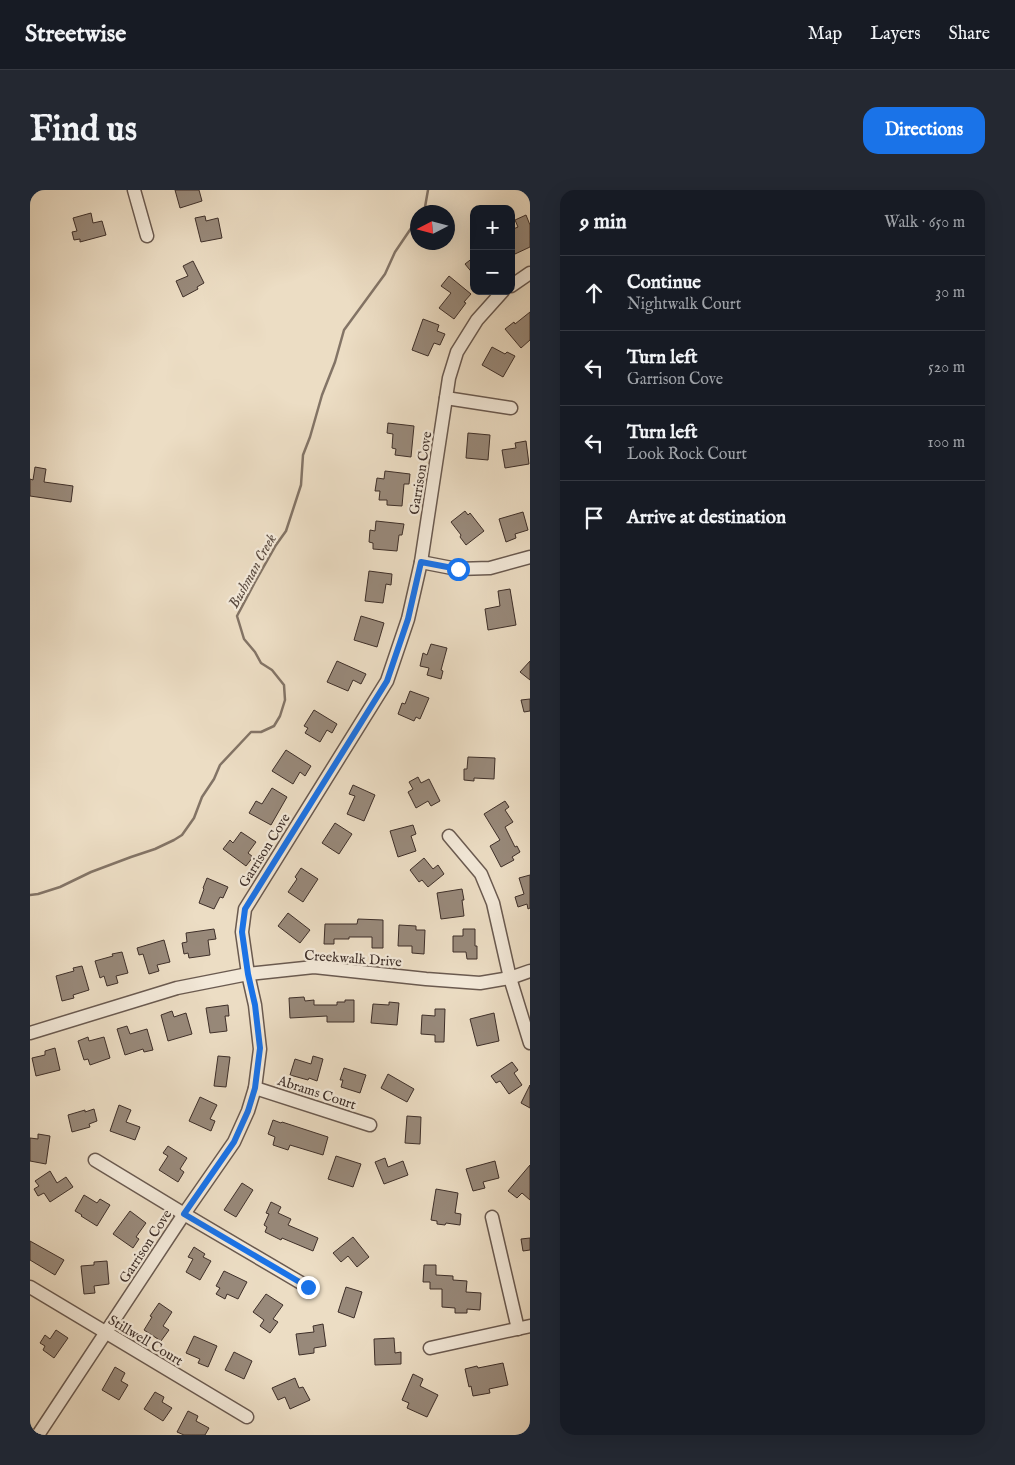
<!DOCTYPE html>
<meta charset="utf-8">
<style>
body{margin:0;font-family:"IM FELL English",serif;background:#242831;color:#f1f3f6}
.controls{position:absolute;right:15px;top:15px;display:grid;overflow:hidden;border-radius:10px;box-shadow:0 5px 20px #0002}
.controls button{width:45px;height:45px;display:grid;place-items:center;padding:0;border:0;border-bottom:1px solid #363941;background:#171b24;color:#f1f3f6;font:25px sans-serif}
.compass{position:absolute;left:380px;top:15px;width:45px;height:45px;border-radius:50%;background:#171b24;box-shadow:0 5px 20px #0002;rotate:264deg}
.stop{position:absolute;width:15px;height:15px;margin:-11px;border:4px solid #1a73e8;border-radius:50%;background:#fff}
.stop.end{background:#1a73e8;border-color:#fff;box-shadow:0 1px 5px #0008}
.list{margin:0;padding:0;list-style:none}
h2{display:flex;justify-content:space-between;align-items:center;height:65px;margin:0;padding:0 20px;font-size:21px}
h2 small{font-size:16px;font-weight:400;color:#9ea1a6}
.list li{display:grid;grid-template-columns:32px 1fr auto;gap:15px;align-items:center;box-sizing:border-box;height:75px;padding:0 20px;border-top:1px solid #363941}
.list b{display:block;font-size:19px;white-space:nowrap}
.list p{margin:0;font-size:16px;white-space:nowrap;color:#9ea1a6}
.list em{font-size:16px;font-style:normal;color:#9ea1a6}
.icon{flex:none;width:28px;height:28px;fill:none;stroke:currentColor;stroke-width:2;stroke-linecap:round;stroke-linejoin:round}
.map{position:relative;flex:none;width:500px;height:1245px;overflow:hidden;border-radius:15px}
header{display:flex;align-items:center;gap:30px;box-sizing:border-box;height:70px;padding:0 25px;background:#171b24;border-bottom:1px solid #363941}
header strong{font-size:24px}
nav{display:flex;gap:28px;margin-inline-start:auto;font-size:18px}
.intro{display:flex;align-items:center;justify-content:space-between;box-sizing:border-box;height:120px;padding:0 30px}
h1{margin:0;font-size:35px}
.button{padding:12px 22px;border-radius:15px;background:#1a73e8;color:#fff;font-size:18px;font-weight:700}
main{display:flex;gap:30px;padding:0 30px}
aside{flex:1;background:#171b24;border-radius:15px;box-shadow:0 5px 20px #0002}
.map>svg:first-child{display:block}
</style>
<header>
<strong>Streetwise</strong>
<nav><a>Map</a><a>Layers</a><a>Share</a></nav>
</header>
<div class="intro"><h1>Find us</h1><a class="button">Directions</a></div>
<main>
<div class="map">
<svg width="500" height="1245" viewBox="0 0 500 1245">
<rect width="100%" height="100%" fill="#ecddc4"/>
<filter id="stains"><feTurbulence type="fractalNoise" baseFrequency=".004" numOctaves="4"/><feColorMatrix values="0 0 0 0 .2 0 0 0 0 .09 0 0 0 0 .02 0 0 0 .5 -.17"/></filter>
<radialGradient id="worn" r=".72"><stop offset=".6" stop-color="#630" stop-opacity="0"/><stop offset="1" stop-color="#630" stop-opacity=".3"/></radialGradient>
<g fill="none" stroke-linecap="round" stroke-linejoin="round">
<g stroke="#837466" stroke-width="2.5">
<path d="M391 22 395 17 398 0"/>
<path d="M0 705 8 704 30 697 61 682 101 667 125 659 144 650 152 645 164 628 172 607 184 589 190 575 221 542H231L244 536 250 526 255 510 254 495 242 480 231 473 225 462 214 449 207 426 225 392 246 355 256 341 271 295 273 265 280 247 292 205 305 172 314 140 355 84 365 62 388 28"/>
</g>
</g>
<g fill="#98897a" stroke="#3e2f29">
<path d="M145 0H169L172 11 150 18Z"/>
<path d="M61 23 63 33 72 31 76 45 50 52V49L44 50 42 42 47 41 43 28Z"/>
<path d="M496 25 500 35V57L485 64 481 56V40L488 37 485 30Z"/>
<path d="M175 26 176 31 188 28 192 48 171 52 165 28Z"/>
<path d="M444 67V85L435 74Z"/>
<path d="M163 71 174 93 167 97 168 99 153 107 146 91 158 86 153 76Z"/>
<path d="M419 86 441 104 434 112 436 113 424 129 409 118 421 103 411 96Z"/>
<path d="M500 122V150L491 158 475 139 484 132 485 134Z"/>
<path d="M393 129 409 135 407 141 415 144 410 155 404 153 398 166 382 160Z"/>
<path d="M462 157 475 164 477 162 485 166 473 187 452 175Z"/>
<path d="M358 233 384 236 381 267 365 265 366 259 362 258 363 244 357 243Z"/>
<path d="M438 243 460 245 458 270 436 268Z"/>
<path d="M496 251 499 274 475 278 472 260 486 258 485 253Z"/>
<path d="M5 277 16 279 14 292 43 296 41 312 0 306V289L3 290Z"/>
<path d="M355 281 380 284 379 294H374L372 316 357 315V310H349L350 301H345L347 288 354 289Z"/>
<path d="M435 321 438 325 440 323 454 341 436 355 430 347 431 345 421 332Z"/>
<path d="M493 322 498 340 485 344 486 348 476 352 469 329Z"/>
<path d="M346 331 374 334 372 345H369L367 361 343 359V353L339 352 340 340 345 341Z"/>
<path d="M339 381 362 384 361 395 356 394 353 413 335 411Z"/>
<path d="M480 399 486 435 458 440 455 419 470 416 468 401Z"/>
<path d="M331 426 354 433 347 457 324 450Z"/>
<path d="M401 454 417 458 411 480 413 481 411 489 397 485 399 478 390 476 393 463 397 465Z"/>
<path d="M307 471 336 484 331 494 323 490 318 501 297 492Z"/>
<path d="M500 471V490L490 482Z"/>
<path d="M380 501 399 508 390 529 386 527 384 531 368 524 372 513 375 514Z"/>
<path d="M500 509V521L494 522 491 510Z"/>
<path d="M284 520 307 534 302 543 297 540 290 552 275 543 278 538 274 536Z"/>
<path d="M256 560 281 576 275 586 270 582 263 594 242 581Z"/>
<path d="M438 567 465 568 464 589 444 588V591L434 590V579H437Z"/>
<path d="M388 587 391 593 399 589 410 611 401 616 398 611 386 618 378 602 383 599 379 592Z"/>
<path d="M323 595 345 605 334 631 317 624 325 606 319 604Z"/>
<path d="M242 598 257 607 241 635 219 623 226 611 232 614Z"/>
<path d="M475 611 479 617 475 620 483 632 475 637 485 657 487 656 490 662 482 667 484 670 471 677 460 656 470 650 454 624Z"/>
<path d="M305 633 322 644 309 664 292 653Z"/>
<path d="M383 635 386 644 381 646 386 661 368 667 360 641Z"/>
<path d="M211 642 226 652 218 663 223 667 216 676 193 659 200 650 203 653Z"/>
<path d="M394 668 403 679 408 675 414 684 398 697 392 690 389 692 380 680Z"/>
<path d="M271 678 288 689 273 712 258 702 267 689 265 687Z"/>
<path d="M500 685V718L498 719 497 714 488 717 485 707 494 704 489 688Z"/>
<path d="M177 688 198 697 193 708 190 707 184 719 169 713 174 699 173 698Z"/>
<path d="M432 699 434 710H432L434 726 411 729 407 703Z"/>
<path d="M258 723 280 740 270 753 248 736Z"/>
<path d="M328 729 353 730V758H342V747H319V749H304V754H294L295 734H327Z"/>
<path d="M369 735 386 736V740H395L394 764 382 763V756H368Z"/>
<path d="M184 739 186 749 178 750 180 765 159 768 158 763 154 764 152 753 157 752 156 743Z"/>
<path d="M433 739H445V756H447V769H437L436 762H423V746H433Z"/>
<path d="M134 750 140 772 127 775 129 781 119 784 113 764 109 765 107 758Z"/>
<path d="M92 762 98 783 86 786 88 793 77 796 74 786 70 788 65 771 83 766 82 764Z"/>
<path d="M52 776 59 800 43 805 44 808 32 811 26 786 44 781 43 778Z"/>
<path d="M274 807 275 811 284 810V815H307V812H315V810H324V832H297V826L260 828 259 808Z"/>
<path d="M359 812 369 813 367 835 341 833 343 814 359 815Z"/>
<path d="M198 815 199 826H195L197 841 180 843 176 818Z"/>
<path d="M405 819H415L414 852H405V845L391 844 392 825 405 826Z"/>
<path d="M142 821 144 827 156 823 162 844 138 851 131 825Z"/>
<path d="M464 823 469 851 447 856 440 829Z"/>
<path d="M97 836 100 844 117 839 123 860 114 862 113 859 95 865 87 839Z"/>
<path d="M58 847 59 851 74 847 80 868 60 875 58 869 54 870 48 851Z"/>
<path d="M25 858 30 880 6 886 2 868 15 865V861Z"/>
<path d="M188 866 200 867 196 897 184 896Z"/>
<path d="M283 866 293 869 287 891 279 888 278 890 260 885 265 869 281 874Z"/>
<path d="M482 872 488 880 484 883 492 895 479 904 470 891 466 893 461 886Z"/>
<path d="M314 878 336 885 330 903 311 897 313 890H310Z"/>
<path d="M358 884 384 899 377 912 351 898Z"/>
<path d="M500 895V918L491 913Z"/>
<path d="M170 907 187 915 180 929 185 931 181 941 159 931Z"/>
<path d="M89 915 101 920 96 932 110 937 105 950 80 941Z"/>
<path d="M64 919 67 931 59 934 60 937 42 942 38 925 55 920V922Z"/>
<path d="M377 926 391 927 390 954 375 953Z"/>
<path d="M243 930 251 933 252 932 298 947 293 965 260 955 258 960 243 955 245 947 238 944Z"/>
<path d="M8 944 20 946 16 974 0 971V948L8 949Z"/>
<path d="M138 956 157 968 150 979 154 982 148 992 129 980 138 966 133 963Z"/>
<path d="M306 966 331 974 323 997 298 989Z"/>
<path d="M355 968 358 977 373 971 378 985 354 994 345 972Z"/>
<path d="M465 971 469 988 453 992 455 998 443 1001 436 979Z"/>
<path d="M500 975V1010L492 1003 487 1008 478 1001Z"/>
<path d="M20 981 27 993 36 987 43 997 20 1012 14 1003 8 1006 4 999 9 996 5 991Z"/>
<path d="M212 993 223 1000 206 1027 194 1020Z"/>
<path d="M406 999 428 1003 425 1023 431 1024 430 1035 416 1033 415 1035 407 1034V1031L401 1030Z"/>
<path d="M54 1005 67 1013 70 1009 80 1015 67 1036 51 1026 52 1025 45 1021Z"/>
<path d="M241 1012 251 1017 248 1023 261 1029 258 1035 288 1048 283 1061 252 1048 251 1050 235 1042 237 1037 234 1035 239 1024 236 1023Z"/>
<path d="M100 1021 116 1033 106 1047 109 1049 103 1058 83 1044Z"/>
<path d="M323 1047 339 1067 327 1077 318 1066 311 1072 303 1063Z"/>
<path d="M500 1048V1060L493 1061 491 1049Z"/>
<path d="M0 1051 34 1070 25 1085 0 1070Z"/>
<path d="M164 1057 175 1064 173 1067 181 1071 170 1090 156 1082 163 1069 158 1067Z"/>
<path d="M77 1071 79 1094 64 1096 65 1103 54 1104 51 1076 64 1075V1072Z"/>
<path d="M394 1075H406V1085L423 1086V1090L437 1091 436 1102 451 1103 450 1120 437 1119V1123H425V1118L412 1117V1099H400V1092H393Z"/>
<path d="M194 1081 217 1092 208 1109 197 1104 195 1109 186 1104 190 1098 186 1096Z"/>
<path d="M316 1097 332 1102 324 1128 308 1122Z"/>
<path d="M236 1104 253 1115 243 1129 248 1132 240 1143 230 1136 234 1130 223 1122Z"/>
<path d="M129 1113 142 1122 133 1136 139 1140 131 1151 114 1140 122 1127 120 1126Z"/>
<path d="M293 1134 296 1156 284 1158V1163L269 1165 266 1144 284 1142 283 1136Z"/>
<path d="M26 1140 38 1148 24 1168 13 1160 15 1156 10 1153 15 1145 20 1149Z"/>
<path d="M164 1146 187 1156 178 1177 168 1173 170 1169 156 1163Z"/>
<path d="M364 1148 365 1163 371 1162V1174L345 1175 344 1149Z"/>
<path d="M204 1162 222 1171 214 1189 195 1180Z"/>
<path d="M473 1173 478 1195 459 1199 460 1203 443 1206 441 1196 439 1197 435 1179 447 1176 448 1178Z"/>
<path d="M85 1177 95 1183 91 1191 98 1195 89 1210 72 1200Z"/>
<path d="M383 1184 393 1189 390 1196 408 1205 397 1227 377 1218 379 1213 372 1210Z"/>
<path d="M265 1188 269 1198 273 1197 280 1210 260 1219 255 1207 248 1210 242 1198Z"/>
<path d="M125 1202 134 1207 132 1212 142 1218 133 1231 114 1219Z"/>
<path d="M158 1221 168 1226 166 1231 179 1238 175 1245H154L147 1242Z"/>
</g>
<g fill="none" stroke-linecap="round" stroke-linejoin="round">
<g stroke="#6a5a50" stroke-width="15">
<g id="minor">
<path d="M104 0 117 46"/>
<path d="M481 96 500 83"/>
<path d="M416 208 481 218"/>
<path d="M391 372 427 379 460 378 500 367"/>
<path d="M419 646 451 684 463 713 480 788 500 853"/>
<path d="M0 843 147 798 218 784 284 777 396 789 450 793 480 788 500 781"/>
<path d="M225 898 340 935"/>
<path d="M65 970 154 1024 278 1097"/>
<path d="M462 1027 488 1139"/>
<path d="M0 1097 217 1227"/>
<path d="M400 1158 500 1136"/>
<path d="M8 1245 154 1024 204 952 218 921 225 898 230 859 225 815 218 784 212 742 215 719 357 491 378 429 391 372 419 188 427 162 447 130 473 101"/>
</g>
</g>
<use href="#minor" stroke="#f3e9d9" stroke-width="12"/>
</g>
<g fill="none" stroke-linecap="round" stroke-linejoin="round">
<path stroke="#1a73e8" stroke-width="6" d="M278 1097 154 1024 204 952 218 921 225 898 230 858 225 815 218 784 212 742 215 719 357 491 378 429 391 372 428 379"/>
</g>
<g text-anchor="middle" stroke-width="4.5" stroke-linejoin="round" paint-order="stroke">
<g font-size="14" fill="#3e2f29" stroke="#f3e9d9">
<text transform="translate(390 283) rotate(-81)" y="5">Garrison Cove</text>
<text transform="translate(234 660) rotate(-58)" y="5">Garrison Cove</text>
<text transform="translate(323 768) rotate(4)" y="5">Creekwalk Drive</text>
<text transform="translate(287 902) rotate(18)" y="5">Abrams Court</text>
<text transform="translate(115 1056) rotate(-57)" y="5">Garrison Cove</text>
<text transform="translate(116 1150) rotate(31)" y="5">Stillwell Court</text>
</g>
<g font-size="15" font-style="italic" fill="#5b4c42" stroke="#f3e9d9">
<text transform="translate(222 381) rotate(-61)" y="5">Bushman Creek</text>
</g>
</g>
<rect width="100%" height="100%" filter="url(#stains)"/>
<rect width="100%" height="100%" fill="url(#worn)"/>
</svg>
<div class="controls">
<button>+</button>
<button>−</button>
</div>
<svg class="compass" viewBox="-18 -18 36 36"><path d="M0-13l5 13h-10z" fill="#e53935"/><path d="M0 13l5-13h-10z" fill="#9ea1a6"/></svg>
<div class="stop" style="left:428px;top:379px"></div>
<div class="stop end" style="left:278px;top:1097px"></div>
</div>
<aside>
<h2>9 min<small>Walk · 650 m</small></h2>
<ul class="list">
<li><svg class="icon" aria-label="ahead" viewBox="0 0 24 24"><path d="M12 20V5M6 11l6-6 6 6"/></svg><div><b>Continue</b><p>Nightwalk Court</p></div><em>30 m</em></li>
<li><svg class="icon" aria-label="left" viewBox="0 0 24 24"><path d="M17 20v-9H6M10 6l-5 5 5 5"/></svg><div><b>Turn left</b><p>Garrison Cove</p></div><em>520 m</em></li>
<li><svg class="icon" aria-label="left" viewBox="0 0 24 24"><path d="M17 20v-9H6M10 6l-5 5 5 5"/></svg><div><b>Turn left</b><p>Look Rock Court</p></div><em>100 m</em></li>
<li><svg class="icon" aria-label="arrive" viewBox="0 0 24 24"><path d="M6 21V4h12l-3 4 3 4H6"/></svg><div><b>Arrive at destination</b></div></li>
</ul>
</aside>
</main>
